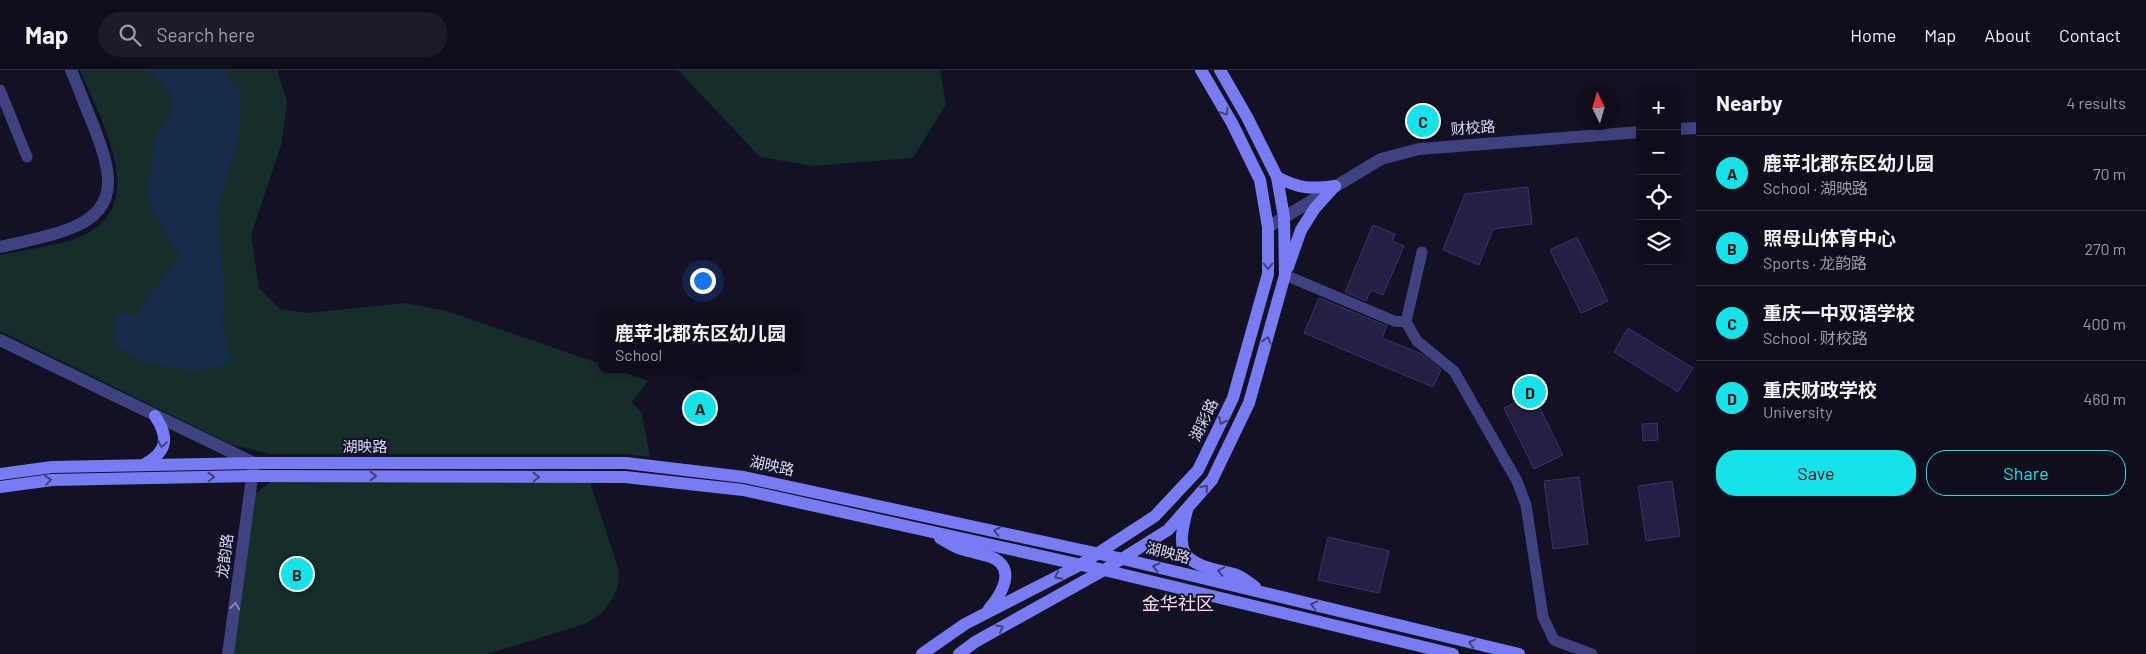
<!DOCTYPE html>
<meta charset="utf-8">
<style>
body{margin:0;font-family:Barlow,"Noto Sans SC",sans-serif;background:#1c1b28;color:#f1f3f6}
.controls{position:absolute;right:15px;top:15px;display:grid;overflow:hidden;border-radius:10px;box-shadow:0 2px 12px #0003}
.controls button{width:45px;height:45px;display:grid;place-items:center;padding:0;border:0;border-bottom:1px solid #2e2d3a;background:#0e0d1b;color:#f1f3f6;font:25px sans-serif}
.compass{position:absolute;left:1576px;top:15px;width:45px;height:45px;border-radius:50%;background:#0e0d1b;box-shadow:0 2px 12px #0003;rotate:355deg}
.you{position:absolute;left:702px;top:210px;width:18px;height:18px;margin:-12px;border:4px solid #fff;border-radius:50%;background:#1a73e8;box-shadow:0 0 0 8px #1a73e833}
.badge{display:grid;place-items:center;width:32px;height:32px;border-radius:50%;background:#16e2ea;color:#111;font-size:16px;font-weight:700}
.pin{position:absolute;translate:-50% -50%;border:2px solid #fff;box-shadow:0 1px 5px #0006}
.popup{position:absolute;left:598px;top:238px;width:205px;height:65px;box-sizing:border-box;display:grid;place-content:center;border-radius:10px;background:#0e0d1b;filter:drop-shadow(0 1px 4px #0005);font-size:16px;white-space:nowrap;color:#9b9ca3}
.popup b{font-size:19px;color:#f1f3f6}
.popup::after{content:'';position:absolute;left:50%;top:100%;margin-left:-10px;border:10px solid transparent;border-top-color:#0e0d1b}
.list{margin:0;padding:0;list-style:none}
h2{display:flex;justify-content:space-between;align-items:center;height:65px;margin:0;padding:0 20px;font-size:21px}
h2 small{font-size:16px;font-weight:400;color:#9b9ca3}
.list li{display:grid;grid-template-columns:32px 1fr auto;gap:15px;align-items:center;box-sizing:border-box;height:75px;padding:0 20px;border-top:1px solid #2e2d3a}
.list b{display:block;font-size:19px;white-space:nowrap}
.list p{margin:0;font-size:16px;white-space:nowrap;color:#9b9ca3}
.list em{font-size:16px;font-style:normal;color:#9b9ca3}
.actions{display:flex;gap:10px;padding:15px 20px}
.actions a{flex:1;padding:11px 0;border:1px solid #16e2ea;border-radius:20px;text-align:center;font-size:18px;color:#16e2ea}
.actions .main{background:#16e2ea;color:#111}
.icon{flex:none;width:28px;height:28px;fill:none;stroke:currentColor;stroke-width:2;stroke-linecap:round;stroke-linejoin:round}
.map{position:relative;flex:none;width:1696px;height:584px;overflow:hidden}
header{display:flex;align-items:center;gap:30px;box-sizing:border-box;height:70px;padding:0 25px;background:#0e0d1b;border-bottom:1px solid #2e2d3a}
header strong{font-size:24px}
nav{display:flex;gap:28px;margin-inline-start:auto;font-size:18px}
.search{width:350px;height:45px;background:#1c1b28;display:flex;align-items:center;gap:12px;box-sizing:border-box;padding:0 18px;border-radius:28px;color:#9b9ca3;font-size:19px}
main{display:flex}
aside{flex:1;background:#0e0d1b}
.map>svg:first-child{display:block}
</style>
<header>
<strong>Map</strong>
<div class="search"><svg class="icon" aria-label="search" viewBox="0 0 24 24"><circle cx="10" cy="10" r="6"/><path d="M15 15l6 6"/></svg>Search here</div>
<nav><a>Home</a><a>Map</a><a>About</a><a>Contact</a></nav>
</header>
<main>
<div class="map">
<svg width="1696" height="584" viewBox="0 0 1696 584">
<rect width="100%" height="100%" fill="#131124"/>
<g fill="#152e2b">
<path d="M80 0H277L287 32 282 72 251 165 259 218 280 239 309 243 404 233 447 241 601 294V299H615L648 311 632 332 642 344 650 387 624 384H271L232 375 0 261V185C23 180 63 175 82 166 152 135 100 49 80 0Z"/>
<path d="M678 0H940L946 34 913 88 813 96 760 87Z"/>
<path d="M272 411 590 413 619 501 618 516 612 529 602 543 587 553 488 584H233L255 424Z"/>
</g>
<path fill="#152d4a" d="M148 0H228L229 10 241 23 239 64 217 142 224 217 222 255 230 284 229 291 224 295 195 302 137 290 114 271 115 245H136L180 186 147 128 155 66 172 43V24Z"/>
<g fill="#241f43" stroke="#3b336d">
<path d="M1528 117 1532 154 1493 159 1479 195 1443 180 1465 124Z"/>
<path d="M1373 155 1395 164 1392 171 1404 176 1383 225 1371 220 1366 231 1345 222Z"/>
<path d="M1577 167 1608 231 1581 243 1550 180Z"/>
<path d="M1319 228 1387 256 1382 268 1422 284 1441 300 1433 317 1304 263Z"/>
<path d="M1628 258 1693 298 1678 322 1614 282Z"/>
<path d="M1533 324 1563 385 1534 399 1504 338Z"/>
<path d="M1657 353 1658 370 1643 371 1642 354Z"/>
<path d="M1579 407 1588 474 1553 479 1544 411Z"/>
<path d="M1672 411 1680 466 1646 471 1638 416Z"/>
<path d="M1328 467 1389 481 1379 523 1318 510Z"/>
</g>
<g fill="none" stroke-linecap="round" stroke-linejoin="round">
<g stroke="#40427f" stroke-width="11">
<path d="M0 20 27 87"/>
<path d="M1422 182 1406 252 1417 271 1454 301 1517 411 1526 435 1543 547 1554 570 1592 584"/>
<path d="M1285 205 1394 251 1406 252"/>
</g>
<g stroke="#40427f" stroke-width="12">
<path d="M1677 59 1696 58"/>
<path d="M1268 157 1381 89 1419 79 1640 62"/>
<path d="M0 177C24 171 51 167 74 157 123 136 109 97 94 57 86 38 79 19 71 0"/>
<path d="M0 270 254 393 228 584"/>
</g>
<g stroke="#787cf3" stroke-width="12">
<path d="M1277 107C1299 119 1311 119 1335 116"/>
<path d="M1288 197 1301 160 1315 138 1335 116"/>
<path d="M145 394C168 381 169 367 155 346"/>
<path d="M0 404 52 397 254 393H626L744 407 1123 489 1519 584"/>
<path d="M0 417 52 410 252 406 625 407 743 420 1104 500 1453 584"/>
<path d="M1187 440C1178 476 1177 491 1217 500 1224 502 1233 503 1239 506 1245 509 1250 513 1255 517"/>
<path d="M940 468C947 472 953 476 961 479 971 482 981 484 991 487 1018 498 1001 525 989 539"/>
<path d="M922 584 965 554 1080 495 1155 446 1198 400 1233 328 1268 204V157L1260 110 1232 53 1201 0"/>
<path d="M959 584 975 572 1104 500 1168 460 1212 410 1249 333 1285 205 1284 147 1277 107 1247 47 1220 0"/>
</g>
</g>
<defs><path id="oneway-chevron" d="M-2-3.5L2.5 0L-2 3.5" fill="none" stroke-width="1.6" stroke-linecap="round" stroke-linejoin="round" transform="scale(1.25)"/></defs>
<g stroke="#404181">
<use href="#oneway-chevron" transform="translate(1225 42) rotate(59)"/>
<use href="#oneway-chevron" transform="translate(1268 196) rotate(90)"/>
<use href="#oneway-chevron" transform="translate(1267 270) rotate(-74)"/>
<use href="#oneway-chevron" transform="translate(1222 351) rotate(116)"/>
<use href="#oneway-chevron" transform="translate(162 374) rotate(101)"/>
<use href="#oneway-chevron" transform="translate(373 406)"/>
<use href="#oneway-chevron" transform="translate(211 407) rotate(-1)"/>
<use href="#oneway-chevron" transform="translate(536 407)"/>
<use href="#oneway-chevron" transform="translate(48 410) rotate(-6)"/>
<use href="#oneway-chevron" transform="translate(1205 418) rotate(-48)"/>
<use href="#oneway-chevron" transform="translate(997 461) rotate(-168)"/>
<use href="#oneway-chevron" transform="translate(1156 497) rotate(-166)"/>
<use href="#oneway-chevron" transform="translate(1221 501) rotate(-167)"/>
<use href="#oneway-chevron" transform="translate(1058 506) rotate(153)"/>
<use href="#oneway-chevron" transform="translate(1314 535) rotate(-166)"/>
<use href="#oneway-chevron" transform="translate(1000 558) rotate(-29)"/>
<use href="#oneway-chevron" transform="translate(1472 573) rotate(-166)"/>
</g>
<use stroke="#8586b7" href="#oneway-chevron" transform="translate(235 536) rotate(-83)"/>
<g text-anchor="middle" stroke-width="4" stroke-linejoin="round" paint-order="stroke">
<g font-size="15" fill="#dad8fb" stroke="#131124">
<text transform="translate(1473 58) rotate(-4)" y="5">财校路</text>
<text transform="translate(1204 350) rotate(-64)" y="5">湖彩路</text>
<text x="365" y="382">湖映路</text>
<text transform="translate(772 396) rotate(12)" y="5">湖映路</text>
<text transform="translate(1168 483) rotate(14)" y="5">湖映路</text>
<text transform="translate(225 486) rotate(-83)" y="5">龙韵路</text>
</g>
<g font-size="18" fill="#fcdaf1" stroke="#131124">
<text x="1178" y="540">金华社区</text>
</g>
</g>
</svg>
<div class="controls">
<button>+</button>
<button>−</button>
<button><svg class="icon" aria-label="locate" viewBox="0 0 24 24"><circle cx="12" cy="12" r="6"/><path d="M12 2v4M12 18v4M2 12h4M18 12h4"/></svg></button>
<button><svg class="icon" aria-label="layers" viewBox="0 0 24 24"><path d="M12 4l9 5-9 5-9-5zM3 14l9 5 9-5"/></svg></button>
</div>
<svg class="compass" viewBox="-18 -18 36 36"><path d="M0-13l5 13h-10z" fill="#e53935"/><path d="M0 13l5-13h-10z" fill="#9b9ca3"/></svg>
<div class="you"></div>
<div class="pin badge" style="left:700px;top:338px">A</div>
<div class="popup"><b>鹿苹北郡东区幼儿园</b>School</div>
<div class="pin badge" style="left:297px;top:504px">B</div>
<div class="pin badge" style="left:1423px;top:51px">C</div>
<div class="pin badge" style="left:1530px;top:322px">D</div>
</div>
<aside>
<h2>Nearby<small>4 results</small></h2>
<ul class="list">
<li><span class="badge">A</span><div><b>鹿苹北郡东区幼儿园</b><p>School · 湖映路</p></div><em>70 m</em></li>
<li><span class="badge">B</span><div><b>照母山体育中心</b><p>Sports · 龙韵路</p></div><em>270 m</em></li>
<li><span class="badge">C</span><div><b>重庆一中双语学校</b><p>School · 财校路</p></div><em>400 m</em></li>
<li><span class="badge">D</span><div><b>重庆财政学校</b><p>University</p></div><em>460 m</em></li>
</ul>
<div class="actions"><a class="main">Save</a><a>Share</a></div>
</aside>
</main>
